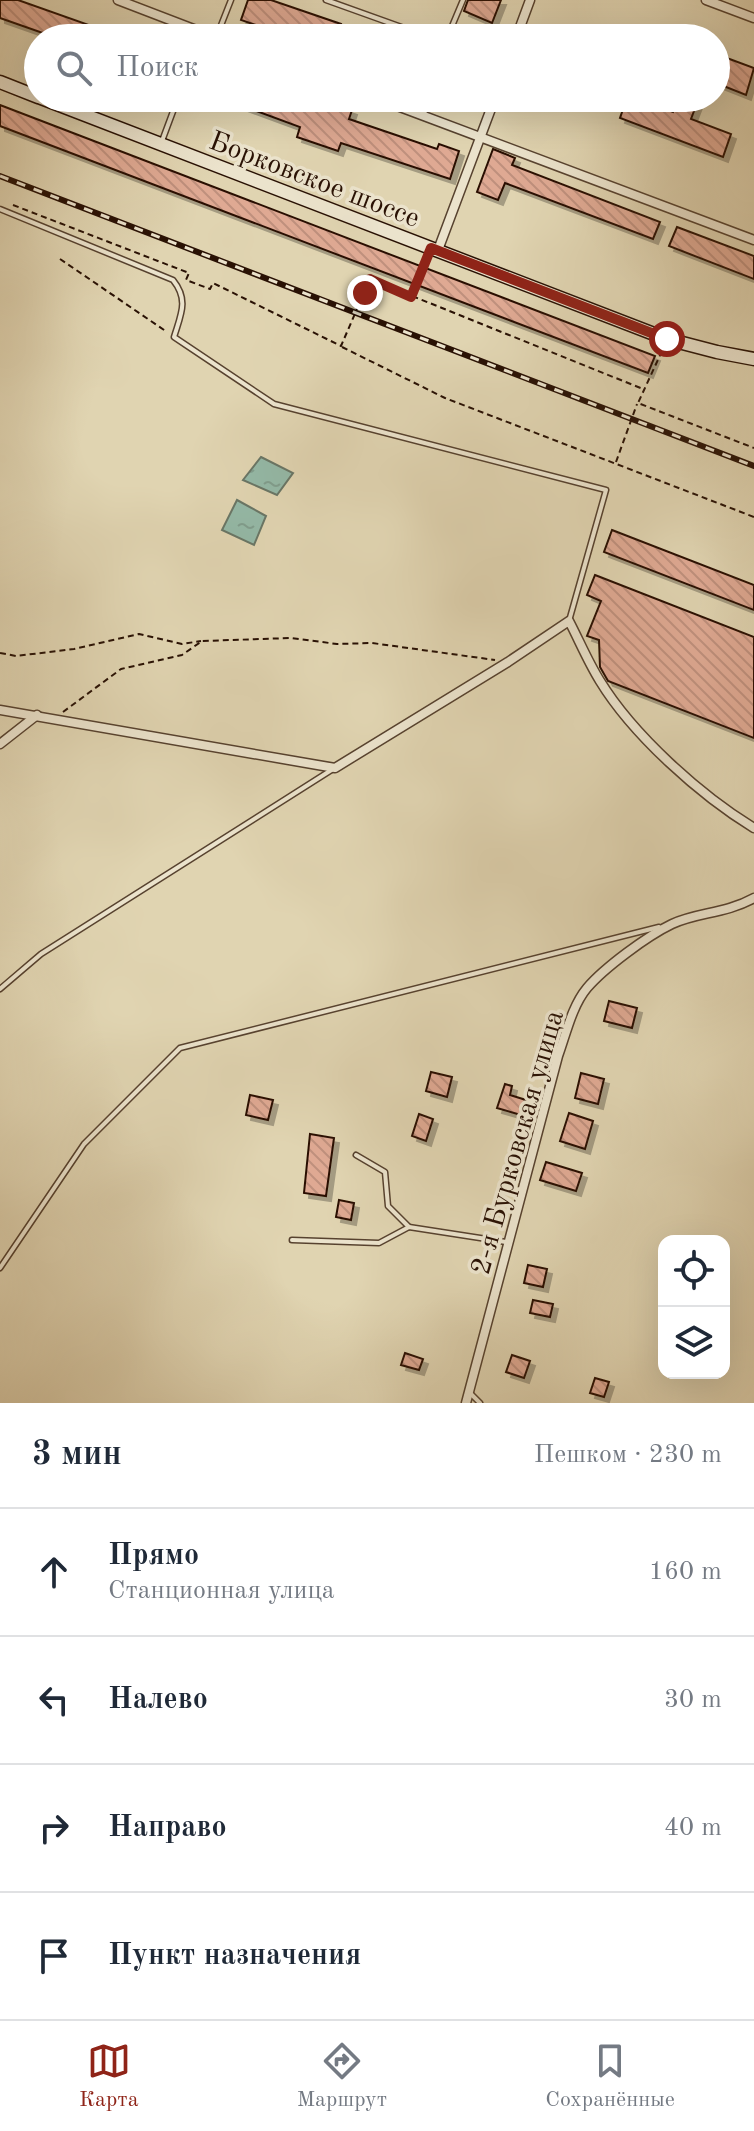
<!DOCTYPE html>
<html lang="ru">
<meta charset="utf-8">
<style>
body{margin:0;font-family:"Old Standard TT",serif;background:#f2f2f3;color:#1f2937}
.controls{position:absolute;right:24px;bottom:24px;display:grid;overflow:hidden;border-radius:16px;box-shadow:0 8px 32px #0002}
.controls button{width:72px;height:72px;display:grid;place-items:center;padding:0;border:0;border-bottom:2px solid #e0e1e3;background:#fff;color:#1f2937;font:40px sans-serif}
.stop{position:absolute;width:24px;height:24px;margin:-18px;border:6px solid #8f2418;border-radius:50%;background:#fff}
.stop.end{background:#8f2418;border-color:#fff;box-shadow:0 2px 8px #0008}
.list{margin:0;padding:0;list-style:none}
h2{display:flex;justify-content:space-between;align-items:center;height:104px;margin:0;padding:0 32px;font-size:34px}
h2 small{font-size:26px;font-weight:400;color:#747a83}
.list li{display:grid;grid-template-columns:52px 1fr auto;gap:24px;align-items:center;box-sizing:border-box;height:128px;padding:0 32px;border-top:2px solid #e0e1e3}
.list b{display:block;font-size:30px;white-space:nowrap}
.list p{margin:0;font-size:26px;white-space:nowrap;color:#747a83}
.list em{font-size:26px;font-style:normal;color:#747a83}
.icon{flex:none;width:44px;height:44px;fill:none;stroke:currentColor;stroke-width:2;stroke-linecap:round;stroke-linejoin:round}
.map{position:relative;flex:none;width:754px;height:1403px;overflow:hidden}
.search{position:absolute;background:#fff;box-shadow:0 8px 32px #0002;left:24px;right:24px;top:24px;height:88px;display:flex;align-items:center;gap:20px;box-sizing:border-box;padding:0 28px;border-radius:44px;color:#747a83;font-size:30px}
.sheet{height:616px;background:#fff}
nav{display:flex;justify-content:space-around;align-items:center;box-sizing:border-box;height:112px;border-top:2px solid #e0e1e3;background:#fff;font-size:22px;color:#747a83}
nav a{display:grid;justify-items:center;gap:4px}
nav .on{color:#8f2418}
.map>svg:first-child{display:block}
</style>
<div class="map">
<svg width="754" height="1403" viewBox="0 0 754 1403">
<defs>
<pattern id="water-ripples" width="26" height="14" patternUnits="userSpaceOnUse" patternTransform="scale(2)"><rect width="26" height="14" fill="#94b9a7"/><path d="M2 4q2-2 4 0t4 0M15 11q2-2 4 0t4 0" fill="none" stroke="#809e8e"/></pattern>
<pattern id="building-back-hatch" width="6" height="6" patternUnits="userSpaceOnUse" patternTransform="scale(2)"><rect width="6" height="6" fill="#dfa993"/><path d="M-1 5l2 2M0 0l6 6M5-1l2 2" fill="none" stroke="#bf907d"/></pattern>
<filter id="shadow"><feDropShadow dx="5" dy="5" stdDeviation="0" flood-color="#0004"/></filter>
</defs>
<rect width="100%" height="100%" fill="#e0d4b1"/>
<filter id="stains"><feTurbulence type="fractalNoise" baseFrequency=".0025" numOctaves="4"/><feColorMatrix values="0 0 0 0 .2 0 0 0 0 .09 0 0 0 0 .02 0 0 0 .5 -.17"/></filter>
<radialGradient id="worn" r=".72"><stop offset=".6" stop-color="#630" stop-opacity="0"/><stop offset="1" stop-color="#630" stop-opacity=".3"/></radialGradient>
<g fill="url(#water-ripples)" stroke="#697666" stroke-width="2">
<path d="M261 457 293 473 277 495 243 480Z"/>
<path d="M237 500 266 516 254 545 222 530Z"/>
</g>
<g fill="url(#building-back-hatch)" stroke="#291104" stroke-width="2" filter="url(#shadow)">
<path d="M0 0H18L103 30 100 38H57L0 18Z"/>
<path d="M248 0H271L341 24 337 38H294L241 20Z"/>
<path d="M468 0H501L492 23 464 11Z"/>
<path d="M126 26 157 37 156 38H121Z"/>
<path d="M716 54 754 68 746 95 716 83Z"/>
<path d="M221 98H278L307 108 310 98H316L352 110 349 119 437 149 439 144 459 151 450 179 341 143 338 151 297 137 300 127Z"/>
<path d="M627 98H636L673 112 678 98H699L691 119 731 134 723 157 620 118Z"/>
<path d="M0 105 655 356 648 373 0 126Z"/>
<path d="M493 149 515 158 512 165 660 222 653 239 505 183 498 200 477 192Z"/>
<path d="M677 227 754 256V279L669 246Z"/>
<path d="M612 530 754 585V610L604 552Z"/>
<path d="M595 575 754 637V738L608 681 600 667 599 640 587 636 601 601 587 595Z"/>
<path d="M609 1001 637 1008 632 1028 604 1021Z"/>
<path d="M431 1072 452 1077 447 1097 426 1091Z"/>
<path d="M581 1073 604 1079 598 1104 575 1098Z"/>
<path d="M505 1084 512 1086 510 1095 526 1100 521 1115 497 1108Z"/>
<path d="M250 1095 273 1100 268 1120 246 1115Z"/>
<path d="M569 1113 593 1121 585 1149 560 1141Z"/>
<path d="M419 1114 433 1119 426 1141 412 1136Z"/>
<path d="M310 1134 334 1138 326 1196 304 1193Z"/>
<path d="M546 1162 582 1173 576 1191 540 1180Z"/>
<path d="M339 1200 354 1203 351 1220 336 1217Z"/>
<path d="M528 1265 547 1269 543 1287 524 1283Z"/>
<path d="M533 1300 553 1304 550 1317 530 1313Z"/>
<path d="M405 1353 423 1359 419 1370 401 1365Z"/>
<path d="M512 1355 530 1361 524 1378 506 1372Z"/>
<path d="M595 1378 609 1382 604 1397 590 1393Z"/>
</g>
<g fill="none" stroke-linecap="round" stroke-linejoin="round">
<g stroke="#57422f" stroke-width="7">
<g id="service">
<path d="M326 0 432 38"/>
<path d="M216 38 231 0"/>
<path d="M447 38 463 0"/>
<path d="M424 114 429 98"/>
<path d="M162 141 178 98"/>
<path d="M0 209 173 280C189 300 181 314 174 337L274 404 606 490 569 621"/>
<path d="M0 989 41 954 333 769"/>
<path d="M356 1155 385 1172 388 1206 409 1227"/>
<path d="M292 1240 379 1243 409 1227 506 1242"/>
<path d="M0 1268 84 1144 180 1048 659 927"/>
<path d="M470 1393 480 1403"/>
</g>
</g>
<g stroke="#57422f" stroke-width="11">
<g id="minor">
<path d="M118 0 217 38"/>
<path d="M706 0 754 18"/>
<path d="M516 38 530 0"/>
<path d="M376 98 754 240"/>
<path d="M438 250 495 98"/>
<path d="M0 710 335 768 508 662 569 621C579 640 588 662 600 681 633 735 700 795 754 828"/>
<path d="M0 744 37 715"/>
<path d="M466 1403 558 1056C566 1034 572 1006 587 988 604 968 647 936 672 924 698 912 725 914 754 898"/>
</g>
</g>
<g stroke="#291104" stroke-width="15">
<g id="secondary">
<path d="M0 82 38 97"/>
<path d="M41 98 667 339 717 352 754 359"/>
</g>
</g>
<g stroke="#291104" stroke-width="2" stroke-dasharray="6 4" stroke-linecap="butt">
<path d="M13 205 189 273 186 280 210 289 213 283 341 346 370 279 643 389"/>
<path d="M60 259 167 332"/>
<path d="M412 295 426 260"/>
<path d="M342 347 445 398 754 517"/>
<path d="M662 351 638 403 754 448"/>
<path d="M616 462 637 404"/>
<path d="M0 653 16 656 74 649 139 634 182 644 201 641"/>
<path d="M63 712 121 669 182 655 202 641 291 638 337 644 372 643 495 660"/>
</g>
<use href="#service" stroke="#ebe3cc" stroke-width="4"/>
<use href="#minor" stroke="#ebe3cc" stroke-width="8"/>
<use href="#secondary" stroke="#ebe3cc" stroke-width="12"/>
<g stroke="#291104" stroke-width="6">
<path id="rail" d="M0 176 754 466"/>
</g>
<use href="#rail" stroke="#ebe3cc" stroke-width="3" stroke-dasharray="9" stroke-linecap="butt"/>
</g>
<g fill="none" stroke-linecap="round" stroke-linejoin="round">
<path stroke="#8f2418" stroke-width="10" d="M365 293 370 279 411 297 431 248 667 339"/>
</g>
<g text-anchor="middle" stroke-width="7" stroke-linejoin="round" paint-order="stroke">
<g font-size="28" fill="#291104" stroke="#ebe3cc">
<text transform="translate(315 178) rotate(21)" y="10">Борковское шоссе</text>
<text transform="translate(516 1142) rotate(-74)" y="10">2-я Бурковская улица</text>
</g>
</g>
<rect width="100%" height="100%" filter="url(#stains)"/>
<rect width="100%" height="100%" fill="url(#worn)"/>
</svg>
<div class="controls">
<button><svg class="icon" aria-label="locate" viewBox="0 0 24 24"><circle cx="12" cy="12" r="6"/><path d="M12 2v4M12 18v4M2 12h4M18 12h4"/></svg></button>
<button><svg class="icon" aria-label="layers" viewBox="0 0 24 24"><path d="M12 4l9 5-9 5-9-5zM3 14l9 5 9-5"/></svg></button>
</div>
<div class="stop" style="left:667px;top:339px"></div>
<div class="stop end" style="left:365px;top:293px"></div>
<div class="search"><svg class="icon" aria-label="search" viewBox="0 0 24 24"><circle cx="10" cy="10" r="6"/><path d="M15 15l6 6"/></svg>Поиск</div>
</div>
<section class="sheet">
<h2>3 мин<small>Пешком · 230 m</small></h2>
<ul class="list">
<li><svg class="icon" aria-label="ahead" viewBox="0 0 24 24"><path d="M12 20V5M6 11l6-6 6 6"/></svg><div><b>Прямо</b><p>Станционная улица</p></div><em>160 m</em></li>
<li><svg class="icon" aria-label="left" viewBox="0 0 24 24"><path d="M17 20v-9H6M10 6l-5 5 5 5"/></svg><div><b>Налево</b></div><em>30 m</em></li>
<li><svg class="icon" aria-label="right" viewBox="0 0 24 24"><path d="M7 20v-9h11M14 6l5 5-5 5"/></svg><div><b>Направо</b></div><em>40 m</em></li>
<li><svg class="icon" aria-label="arrive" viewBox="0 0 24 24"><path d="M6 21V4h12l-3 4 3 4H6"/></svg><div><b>Пункт назначения</b></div></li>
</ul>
</section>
<nav>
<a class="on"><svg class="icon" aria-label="map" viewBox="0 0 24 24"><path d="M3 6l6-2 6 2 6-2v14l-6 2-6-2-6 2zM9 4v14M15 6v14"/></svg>Карта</a>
<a><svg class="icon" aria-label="directions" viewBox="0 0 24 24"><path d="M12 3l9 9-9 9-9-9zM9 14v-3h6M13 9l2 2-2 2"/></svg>Маршрут</a>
<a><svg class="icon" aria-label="saved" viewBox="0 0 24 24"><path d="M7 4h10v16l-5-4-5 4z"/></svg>Сохранённые</a>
</nav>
